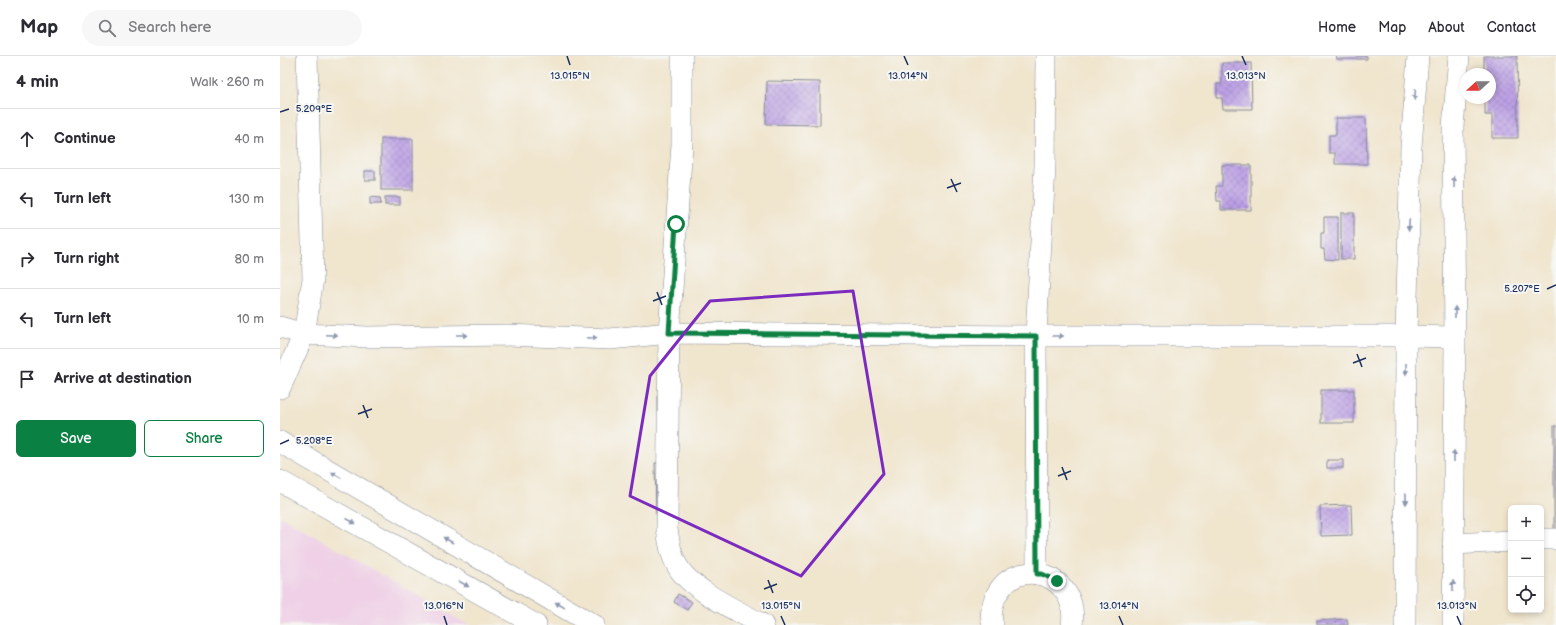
<!DOCTYPE html>
<meta charset="utf-8">
<style>
body{margin:0;font-family:"Balsamiq Sans",sans-serif;background:#f7f7f7;color:#2b2b33}
.controls{position:absolute;right:12px;bottom:12px;display:grid;overflow:hidden;border-radius:6px;box-shadow:0 2px 6px #0003}
.controls button{width:36px;height:36px;display:grid;place-items:center;padding:0;border:0;border-bottom:1px solid #e1e1e2;background:#fff;color:#2b2b33;font:20px sans-serif}
.compass{position:absolute;left:1180px;top:12px;width:36px;height:36px;border-radius:50%;background:#fff;box-shadow:0 2px 6px #0003;rotate:249deg}
.stop{position:absolute;width:12px;height:12px;margin:-9px;border:3px solid #0b8043;border-radius:50%;background:#fff}
.stop.end{background:#0b8043;border-color:#fff;box-shadow:0 1px 4px #0008}
.list{margin:0;padding:0;list-style:none}
h2{display:flex;justify-content:space-between;align-items:center;height:52px;margin:0;padding:0 16px;font-size:17px}
h2 small{font-size:13px;font-weight:400;color:#7c7c81}
.list li{display:grid;grid-template-columns:26px 1fr auto;gap:12px;align-items:center;box-sizing:border-box;height:60px;padding:0 16px;border-top:1px solid #e1e1e2}
.list b{display:block;font-size:15px;white-space:nowrap}
.list em{font-size:13px;font-style:normal;color:#7c7c81}
.actions{display:flex;gap:8px;padding:12px 16px}
.actions a{flex:1;padding:9px 0;border:1px solid #0b8043;border-radius:6px;text-align:center;font-size:14px;color:#0b8043}
.actions .main{background:#0b8043;color:#fff}
.icon{flex:none;width:22px;height:22px;fill:none;stroke:currentColor;stroke-width:2;stroke-linecap:round;stroke-linejoin:round}
.map{position:relative;flex:none;width:1276px;height:569px;overflow:hidden}
header{display:flex;align-items:center;gap:24px;box-sizing:border-box;height:56px;padding:0 20px;background:#fff;border-bottom:1px solid #e1e1e2}
header strong{font-size:19px}
nav{display:flex;gap:22px;margin-inline-start:auto;font-size:14px}
.search{width:280px;height:36px;background:#f7f7f7;display:flex;align-items:center;gap:10px;box-sizing:border-box;padding:0 14px;border-radius:22px;color:#7c7c81;font-size:15px}
main{display:flex}
aside{flex:1;background:#fff}
.map>svg:first-child{display:block}
</style>
<header>
<strong>Map</strong>
<div class="search"><svg class="icon" aria-label="search" viewBox="0 0 24 24"><circle cx="10" cy="10" r="6"/><path d="M15 15l6 6"/></svg>Search here</div>
<nav><a>Home</a><a>Map</a><a>About</a><a>Contact</a></nav>
</header>
<main>
<aside>
<h2>4 min<small>Walk · 260 m</small></h2>
<ul class="list">
<li><svg class="icon" aria-label="ahead" viewBox="0 0 24 24"><path d="M12 20V5M6 11l6-6 6 6"/></svg><div><b>Continue</b></div><em>40 m</em></li>
<li><svg class="icon" aria-label="left" viewBox="0 0 24 24"><path d="M17 20v-9H6M10 6l-5 5 5 5"/></svg><div><b>Turn left</b></div><em>130 m</em></li>
<li><svg class="icon" aria-label="right" viewBox="0 0 24 24"><path d="M7 20v-9h11M14 6l5 5-5 5"/></svg><div><b>Turn right</b></div><em>80 m</em></li>
<li><svg class="icon" aria-label="left" viewBox="0 0 24 24"><path d="M17 20v-9H6M10 6l-5 5 5 5"/></svg><div><b>Turn left</b></div><em>10 m</em></li>
<li><svg class="icon" aria-label="arrive" viewBox="0 0 24 24"><path d="M6 21V4h12l-3 4 3 4H6"/></svg><div><b>Arrive at destination</b></div></li>
</ul>
<div class="actions"><a class="main">Save</a><a>Share</a></div>
</aside>
<div class="map">
<svg width="1276" height="569" viewBox="0 0 1276 569">
<defs>
<pattern id="building-cross-hatch" width="8" height="8" patternUnits="userSpaceOnUse"><rect width="8" height="8" fill="#bb9ee5"/><path d="M0 0l8 8M0 8l8-8" fill="none" stroke="#9781bd"/></pattern>
</defs>
<rect width="100%" height="100%" fill="#f6f6f2"/>
<filter id="ink" filterUnits="userSpaceOnUse"><feTurbulence type="fractalNoise" baseFrequency=".025" numOctaves="2"/><feDisplacementMap in="SourceGraphic" scale="8" xChannelSelector="R" yChannelSelector="G"/><feConvolveMatrix kernelMatrix="1 2 1 2 8 2 1 2 1" color-interpolation-filters="sRGB"/></filter>
<filter id="wash" filterUnits="userSpaceOnUse"><feTurbulence type="fractalNoise" baseFrequency=".012" numOctaves="4" result="noise"/><feDisplacementMap in="SourceGraphic" scale="16" xChannelSelector="R" yChannelSelector="G"/><feGaussianBlur stdDeviation="0.9" result="paint"/><feColorMatrix in="noise" values="0 0 0 0 0 0 0 0 0 0 0 0 0 0 0 0 0 1.4 0 .05"/><feComposite in="paint" operator="in"/></filter>
<g filter="url(#wash)">
<rect width="100%" height="100%" fill="#f0e5cd"/>
<path fill="#efd0e6" d="M0 460 189 569H0Z"/>
<g id="blocks">
<g fill="url(#building-cross-hatch)">
<path d="M1056 0H1087V3H1057Z"/>
<path d="M1204 0H1237L1238 82H1212V59H1205V42H1210V18H1204Z"/>
<path d="M942 7H971L972 53H943L942 42H937V28H942Z"/>
<path d="M487 25 540 26V69L486 68Z"/>
<path d="M1056 62H1086L1087 108H1055V97H1049V79H1056Z"/>
<rect x="101" y="83" width="32" height="51"/>
<path d="M942 109H971V154H941V145H937L936 130H942Z"/>
<rect x="85" y="115" width="10" height="9"/>
<path d="M90 141 100 142 101 148H90Z"/>
<rect x="105" y="141" width="15" height="8"/>
<rect x="1061" y="157" width="13" height="46"/>
<path d="M1044 161H1058V204L1045 203 1044 193H1041V177H1044Z"/>
<rect x="1041" y="334" width="33" height="33"/>
<rect x="1274" y="370" width="2" height="104"/>
<rect x="1047" y="404" width="16" height="8"/>
<path d="M375 407H385V458H376Z"/>
<path d="M1071 449 1072 479 1041 480 1040 450Z"/>
<path d="M398 538 412 546 407 554 394 546Z"/>
<path d="M1067 563 1068 569H1037V565Z"/>
</g>
</g>
</g>
<g filter="url(#ink)">
<use href="#blocks" fill-opacity="0" stroke="#868a96" stroke-width="1"/>
<g fill="none" stroke-linecap="round" stroke-linejoin="round">
<g stroke="#868a96" stroke-width="22">
<g id="minor">
<path d="M402 0V88L389 277 387 473C389 486 391 500 398 511 411 534 460 556 483 569"/>
<path d="M0 271 24 278 87 281 227 279 330 283 389 277 756 280H1126L1175 281"/>
<path d="M0 332 24 278 33 223 27 0"/>
<path d="M0 386 314 569"/>
<path d="M0 425 256 569"/>
<path d="M1261 483H1276"/>
<path d="M1173 488 1231 485"/>
<path d="M757 518 756 280 765 110 766 0"/>
<path d="M713 569C710 561 712 550 715 542 735 497 800 518 792 569"/>
<path d="M1125 569 1126 280 1131 91 1138 0"/>
<path d="M1173 569 1175 281 1173 71 1179 0"/>
</g>
</g>
<use href="#minor" stroke="#fff" stroke-width="21"/>
</g>
<defs><path id="oneway-solid" d="M-6-.8H1V-3.2L6.5 0L1 3.2V.8H-6Z"/></defs>
<g fill="#8d97ae">
<use href="#oneway-solid" transform="translate(1135 39) rotate(94)"/>
<use href="#oneway-solid" transform="translate(1174 126) rotate(-91)"/>
<use href="#oneway-solid" transform="translate(1129 169) rotate(92)"/>
<use href="#oneway-solid" transform="translate(1175 256) rotate(-90)"/>
<use href="#oneway-solid" transform="translate(52 279) rotate(3)"/>
<use href="#oneway-solid" transform="translate(182 279)"/>
<use href="#oneway-solid" transform="translate(778 280)"/>
<use href="#oneway-solid" transform="translate(312 282) rotate(2)"/>
<use href="#oneway-solid" transform="translate(1126 313) rotate(90)"/>
<use href="#oneway-solid" transform="translate(1174 400) rotate(-90)"/>
<use href="#oneway-solid" transform="translate(56 419) rotate(-150)"/>
<use href="#oneway-solid" transform="translate(1126 443) rotate(90)"/>
<use href="#oneway-solid" transform="translate(71 465) rotate(29)"/>
<use href="#oneway-solid" transform="translate(168 484) rotate(-150)"/>
<use href="#oneway-solid" transform="translate(184 528) rotate(29)"/>
<use href="#oneway-solid" transform="translate(1173 530) rotate(-89)"/>
<use href="#oneway-solid" transform="translate(280 549) rotate(-150)"/>
</g>
</g>
<g fill="none" stroke-linecap="round" stroke-linejoin="round" filter="url(#ink)">
<path stroke="#0b8043" stroke-width="5" d="M396 168 389 277 756 280 757 518H762L777 525"/>
</g>
<path fill="none" stroke="#7b2cbf" stroke-width="3" stroke-linejoin="round" d="M573 235 604 418 521 520 350 440 370 320 430 245Z"/>
<path fill="none" stroke="#1b2f5e" stroke-width="1.5" d="M287 0 290 9M624 0 628 9M962 0 966 9M0 56 9 53M671 123 677 136M667 132 681 127M1267 233 1276 229M377 236 382 249M373 245 386 240M1077 298 1082 311M1073 307 1086 302M83 349 88 362M78 358 92 353M0 388 9 384M782 411 787 424M778 420 791 415M488 524 493 537M484 533 497 528M164 560 167 569M501 560 505 569M839 560 843 569M1177 560 1181 569"/>
<g font-size="10" text-anchor="middle" fill="#1b2f5e" stroke="#f6f6f2" stroke-width="4" stroke-linejoin="round" paint-order="stroke">
<text x="290" y="23">13.015°N</text>
<text x="628" y="23">13.014°N</text>
<text x="966" y="23">13.013°N</text>
<text x="34" y="56">5.209°E</text>
<text x="1242" y="236">5.207°E</text>
<text x="34" y="388">5.208°E</text>
<text x="164" y="553">13.016°N</text>
<text x="501" y="553">13.015°N</text>
<text x="839" y="553">13.014°N</text>
<text x="1177" y="553">13.013°N</text>
</g>
</svg>
<div class="controls">
<button>+</button>
<button>−</button>
<button><svg class="icon" aria-label="locate" viewBox="0 0 24 24"><circle cx="12" cy="12" r="6"/><path d="M12 2v4M12 18v4M2 12h4M18 12h4"/></svg></button>
</div>
<svg class="compass" viewBox="-18 -18 36 36"><path d="M0-13l5 13h-10z" fill="#e53935"/><path d="M0 13l5-13h-10z" fill="#7c7c81"/></svg>
<div class="stop" style="left:396px;top:168px"></div>
<div class="stop end" style="left:777px;top:525px"></div>
</div>
</main>
